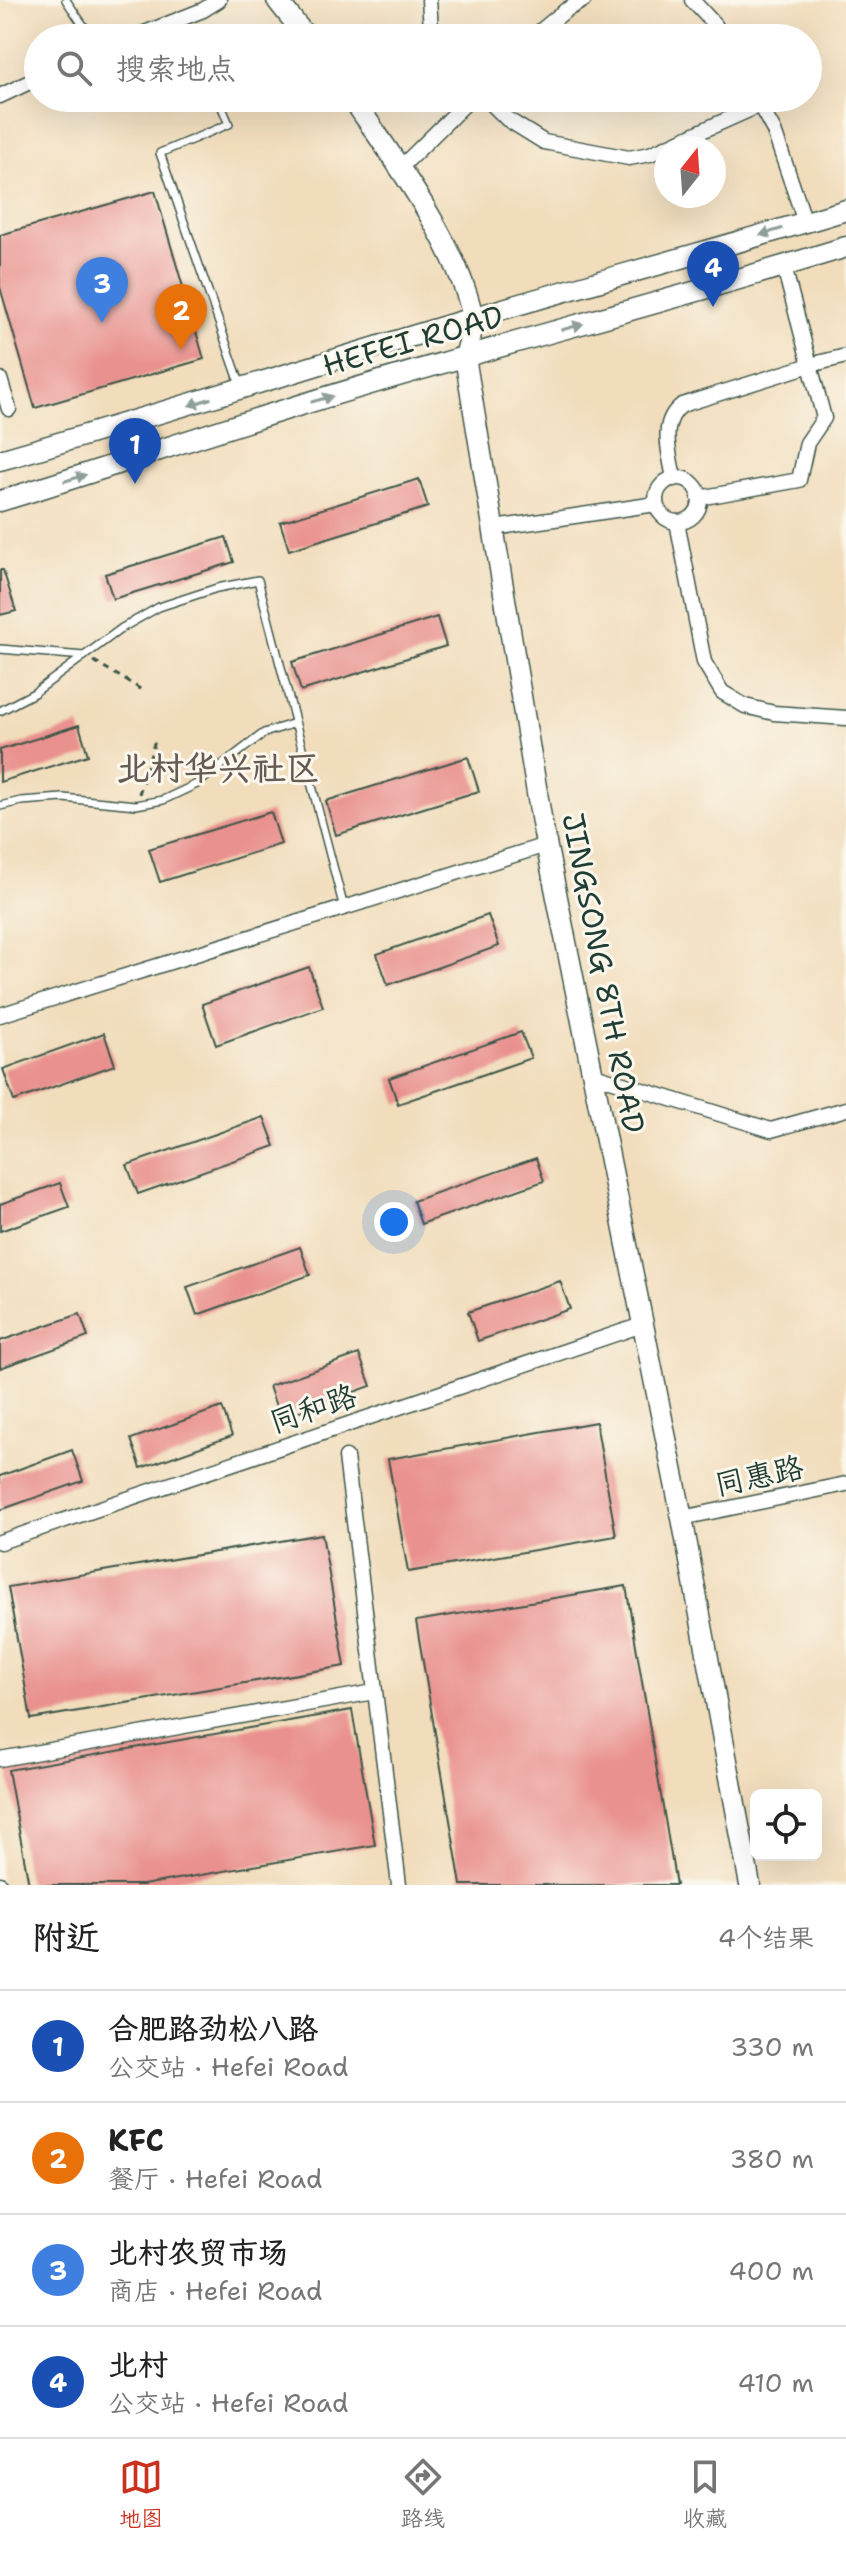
<!DOCTYPE html>
<html lang="zh">
<meta charset="utf-8">
<style>
body{margin:0;font-family:"Shantell Sans","LXGW WenKai TC",sans-serif;background:#f2f2f2;color:#222}
.controls{position:absolute;right:24px;bottom:24px;display:grid;overflow:hidden;border-radius:12px;box-shadow:0 8px 32px #0002}
.controls button{width:72px;height:72px;display:grid;place-items:center;padding:0;border:0;border-bottom:2px solid #e0e0e0;background:#fff;color:#222;font:40px sans-serif}
.compass{position:absolute;left:654px;top:136px;width:72px;height:72px;border-radius:50%;background:#fff;box-shadow:0 8px 32px #0002;rotate:17deg}
.you{position:absolute;left:394px;top:1222px;width:28px;height:28px;margin:-20px;border:6px solid #fff;border-radius:50%;background:#1a73e8;box-shadow:0 0 0 12px #1a73e833}
.badge{display:grid;place-items:center;width:52px;height:52px;border-radius:50%;background:#c8321e;color:#fff;font-size:26px;font-weight:700}
.pin{position:absolute;translate:-50% -66px;filter:drop-shadow(0 2px 4px #0008)}
.pin::after{content:'';position:absolute;top:42px;width:28px;height:24px;background:inherit;clip-path:polygon(0 0,100% 0,50% 100%)}
.list{margin:0;padding:0;list-style:none}
h2{display:flex;justify-content:space-between;align-items:center;height:104px;margin:0;padding:0 32px;font-size:34px}
h2 small{font-size:26px;font-weight:400;color:#767676}
.list li{display:grid;grid-template-columns:52px 1fr auto;gap:24px;align-items:center;box-sizing:border-box;height:112px;padding:0 32px;border-top:2px solid #e0e0e0}
.list b{display:block;font-size:30px;white-space:nowrap}
.list p{margin:0;font-size:26px;white-space:nowrap;color:#767676}
.list em{font-size:26px;font-style:normal;color:#767676}
.icon{flex:none;width:44px;height:44px;fill:none;stroke:currentColor;stroke-width:2;stroke-linecap:round;stroke-linejoin:round}
.map{position:relative;flex:none;width:846px;height:1885px;overflow:hidden}
.search{position:absolute;background:#fff;box-shadow:0 8px 32px #0002;left:24px;right:24px;top:24px;height:88px;display:flex;align-items:center;gap:20px;box-sizing:border-box;padding:0 28px;border-radius:44px;color:#767676;font-size:30px}
.sheet{height:552px;background:#fff}
nav{display:flex;justify-content:space-around;align-items:center;box-sizing:border-box;height:112px;border-top:2px solid #e0e0e0;background:#fff;font-size:22px;color:#767676}
nav a{display:grid;justify-items:center;gap:4px}
nav .on{color:#c8321e}
.map>svg:first-child{display:block}
</style>
<div class="map">
<svg width="846" height="1885" viewBox="0 0 846 1885">
<rect width="100%" height="100%" fill="#fbf7ec"/>
<filter id="ink" filterUnits="userSpaceOnUse"><feTurbulence type="fractalNoise" baseFrequency=".0125" numOctaves="2"/><feDisplacementMap in="SourceGraphic" scale="16" xChannelSelector="R" yChannelSelector="G"/><feConvolveMatrix kernelMatrix="1 2 1 2 8 2 1 2 1" color-interpolation-filters="sRGB"/></filter>
<filter id="wash" filterUnits="userSpaceOnUse"><feTurbulence type="fractalNoise" baseFrequency=".006" numOctaves="4" result="noise"/><feDisplacementMap in="SourceGraphic" scale="32" xChannelSelector="R" yChannelSelector="G"/><feGaussianBlur stdDeviation="1.8" result="paint"/><feColorMatrix in="noise" values="0 0 0 0 0 0 0 0 0 0 0 0 0 0 0 0 0 1.4 0 .05"/><feComposite in="paint" operator="in"/></filter>
<g filter="url(#wash)">
<rect width="100%" height="100%" fill="#f1ddbc"/>
<g id="blocks">
<g fill="#e9918e">
<path d="M155 191 204 359 35 408 0 287V235Z"/>
<path d="M419 479 428 507 289 550 280 522Z"/>
<path d="M226 537 234 562 113 599 105 574Z"/>
<path d="M0 570H3L16 611 0 615Z"/>
<path d="M437 617 446 646 301 691 292 662Z"/>
<path d="M79 725 88 755 0 782V750Z"/>
<path d="M468 757 479 791 336 835 326 801Z"/>
<path d="M271 812 281 844 160 882 149 849Z"/>
<path d="M488 915 499 946 388 985 377 954Z"/>
<path d="M309 967 323 1007 216 1045 202 1004Z"/>
<path d="M521 1032 531 1058 398 1104 389 1078Z"/>
<path d="M104 1033 115 1065 14 1101 3 1069Z"/>
<path d="M264 1117 275 1146 138 1194 127 1165Z"/>
<path d="M536 1158 544 1181 421 1224 413 1201Z"/>
<path d="M60 1183 69 1207 0 1231V1204Z"/>
<path d="M300 1247 310 1275 197 1315 187 1287Z"/>
<path d="M560 1281 570 1309 478 1341 468 1312Z"/>
<path d="M80 1314 88 1337 0 1368V1341Z"/>
<path d="M359 1354 371 1386 280 1418 269 1386Z"/>
<path d="M222 1407 232 1436 141 1468 131 1439Z"/>
<path d="M596 1422 616 1536 408 1572 388 1459Z"/>
<path d="M72 1450 83 1481 0 1510V1476Z"/>
<path d="M322 1534 345 1666 31 1719 8 1587Z"/>
<path d="M626 1586 676 1885H461L416 1621Z"/>
<path d="M352 1710 375 1845 143 1885H29L8 1770Z"/>
</g>
</g>
</g>
<g filter="url(#ink)">
<use href="#blocks" fill-opacity="0" stroke="#3e5548" stroke-width="2"/>
<g fill="none" stroke-linecap="round" stroke-linejoin="round">
<g stroke="#3e5548" stroke-width="10">
<g id="lane">
<path d="M66 0 92 38"/>
<path d="M176 21 187 38"/>
<path d="M218 98 229 124 160 153 241 386"/>
<path d="M0 649 84 656"/>
<path d="M0 711 34 693 122 628 159 607 217 588 258 580 344 908"/>
<path d="M0 806 21 801 63 798 136 805 163 800 197 784 264 733 295 723"/>
</g>
</g>
<g stroke="#3e5548" stroke-width="17">
<g id="street">
<path d="M429 0 431 28 437 38"/>
<path d="M692 0 715 25 723 38"/>
<path d="M132 38 203 10 219 0"/>
<path d="M532 38 566 10 584 0"/>
<path d="M0 96 38 78"/>
<path d="M486 98 507 119 544 142 629 158 650 154 760 105"/>
<path d="M757 100 774 131 805 222"/>
<path d="M400 168 471 98"/>
<path d="M0 379 9 409"/>
<circle cx="678" cy="500" r="22"/>
<path d="M674 479C670 453 658 423 682 405L810 365 846 356"/>
<path d="M699 498 799 480 807 443 824 418 784 267"/>
<path d="M677 522 704 662 722 692 745 706 774 713 846 718"/>
<path d="M494 528 656 504"/>
<path d="M0 1015 546 845"/>
<path d="M591 1074 771 1130 846 1109"/>
<path d="M346 1457 399 1885"/>
<path d="M682 1518 846 1484"/>
<path d="M0 1542 642 1325"/>
<path d="M0 1759 374 1692"/>
<path d="M0 1884 1 1885"/>
</g>
</g>
<g stroke="#3e5548" stroke-width="23">
<g id="secondary">
<path d="M277 0 307 38"/>
<path d="M352 98C393 158 457 244 472 314 475 327 468 344 465 357L542 823 682 1518 750 1885"/>
<path d="M0 460C157 415 312 366 469 319 594 282 721 248 846 210"/>
<path d="M0 501C99 471 196 437 294 407 477 350 663 304 846 247"/>
</g>
</g>
<g stroke="#3e5548" stroke-width="3" stroke-dasharray="6 6" stroke-linecap="butt">
<path d="M94 661 142 690"/>
<path d="M139 794 155 740"/>
</g>
<use href="#lane" stroke="#fff" stroke-width="7"/>
<use href="#street" stroke="#fff" stroke-width="14"/>
<use href="#secondary" stroke="#fff" stroke-width="20"/>
</g>
<defs><path id="oneway-solid" d="M-6-.8H1V-3.2L6.5 0L1 3.2V.8H-6Z" transform="scale(2)"/></defs>
<g fill="#8f9e9a">
<use href="#oneway-solid" transform="translate(771 232) rotate(163)"/>
<use href="#oneway-solid" transform="translate(572 327) rotate(-16)"/>
<use href="#oneway-solid" transform="translate(322 399) rotate(-16)"/>
<use href="#oneway-solid" transform="translate(200 402) rotate(162)"/>
<use href="#oneway-solid" transform="translate(75 478) rotate(-17)"/>
</g>
</g>
<g text-anchor="middle" stroke-width="6" stroke-linejoin="round" paint-order="stroke">
<g font-size="30" fill="#1f3d34" stroke="#fbf7ec">
<text transform="translate(413 341) rotate(-16)" y="10">HEFEI ROAD</text>
<text transform="translate(603 973) rotate(79)" y="10">JINGSONG 8TH ROAD</text>
<text transform="translate(313 1409) rotate(-19)" y="10">同和路</text>
<text transform="translate(759 1476) rotate(-12)" y="10">同惠路</text>
</g>
<g font-size="34" font-weight="bold" fill="#665a54" stroke="#fbf7ec">
<text x="218" y="780">北村华兴社区</text>
</g>
</g>
</svg>
<div class="controls">
<button><svg class="icon" aria-label="locate" viewBox="0 0 24 24"><circle cx="12" cy="12" r="6"/><path d="M12 2v4M12 18v4M2 12h4M18 12h4"/></svg></button>
</div>
<svg class="compass" viewBox="-18 -18 36 36"><path d="M0-13l5 13h-10z" fill="#e53935"/><path d="M0 13l5-13h-10z" fill="#767676"/></svg>
<div class="you"></div>
<div class="pin badge" style="left:135px;top:484px;background:#1a4fb4">1</div>
<div class="pin badge" style="left:181px;top:350px;background:#e8710a">2</div>
<div class="pin badge" style="left:102px;top:323px;background:#3f7fe0">3</div>
<div class="pin badge" style="left:713px;top:307px;background:#1a4fb4">4</div>
<div class="search"><svg class="icon" aria-label="search" viewBox="0 0 24 24"><circle cx="10" cy="10" r="6"/><path d="M15 15l6 6"/></svg>搜索地点</div>
</div>
<section class="sheet">
<h2>附近<small>4个结果</small></h2>
<ul class="list">
<li><span class="badge" style="background:#1a4fb4">1</span><div><b>合肥路劲松八路</b><p>公交站 · Hefei Road</p></div><em>330 m</em></li>
<li><span class="badge" style="background:#e8710a">2</span><div><b>KFC</b><p>餐厅 · Hefei Road</p></div><em>380 m</em></li>
<li><span class="badge" style="background:#3f7fe0">3</span><div><b>北村农贸市场</b><p>商店 · Hefei Road</p></div><em>400 m</em></li>
<li><span class="badge" style="background:#1a4fb4">4</span><div><b>北村</b><p>公交站 · Hefei Road</p></div><em>410 m</em></li>
</ul>
</section>
<nav>
<a class="on"><svg class="icon" aria-label="map" viewBox="0 0 24 24"><path d="M3 6l6-2 6 2 6-2v14l-6 2-6-2-6 2zM9 4v14M15 6v14"/></svg>地图</a>
<a><svg class="icon" aria-label="directions" viewBox="0 0 24 24"><path d="M12 3l9 9-9 9-9-9zM9 14v-3h6M13 9l2 2-2 2"/></svg>路线</a>
<a><svg class="icon" aria-label="saved" viewBox="0 0 24 24"><path d="M7 4h10v16l-5-4-5 4z"/></svg>收藏</a>
</nav>
